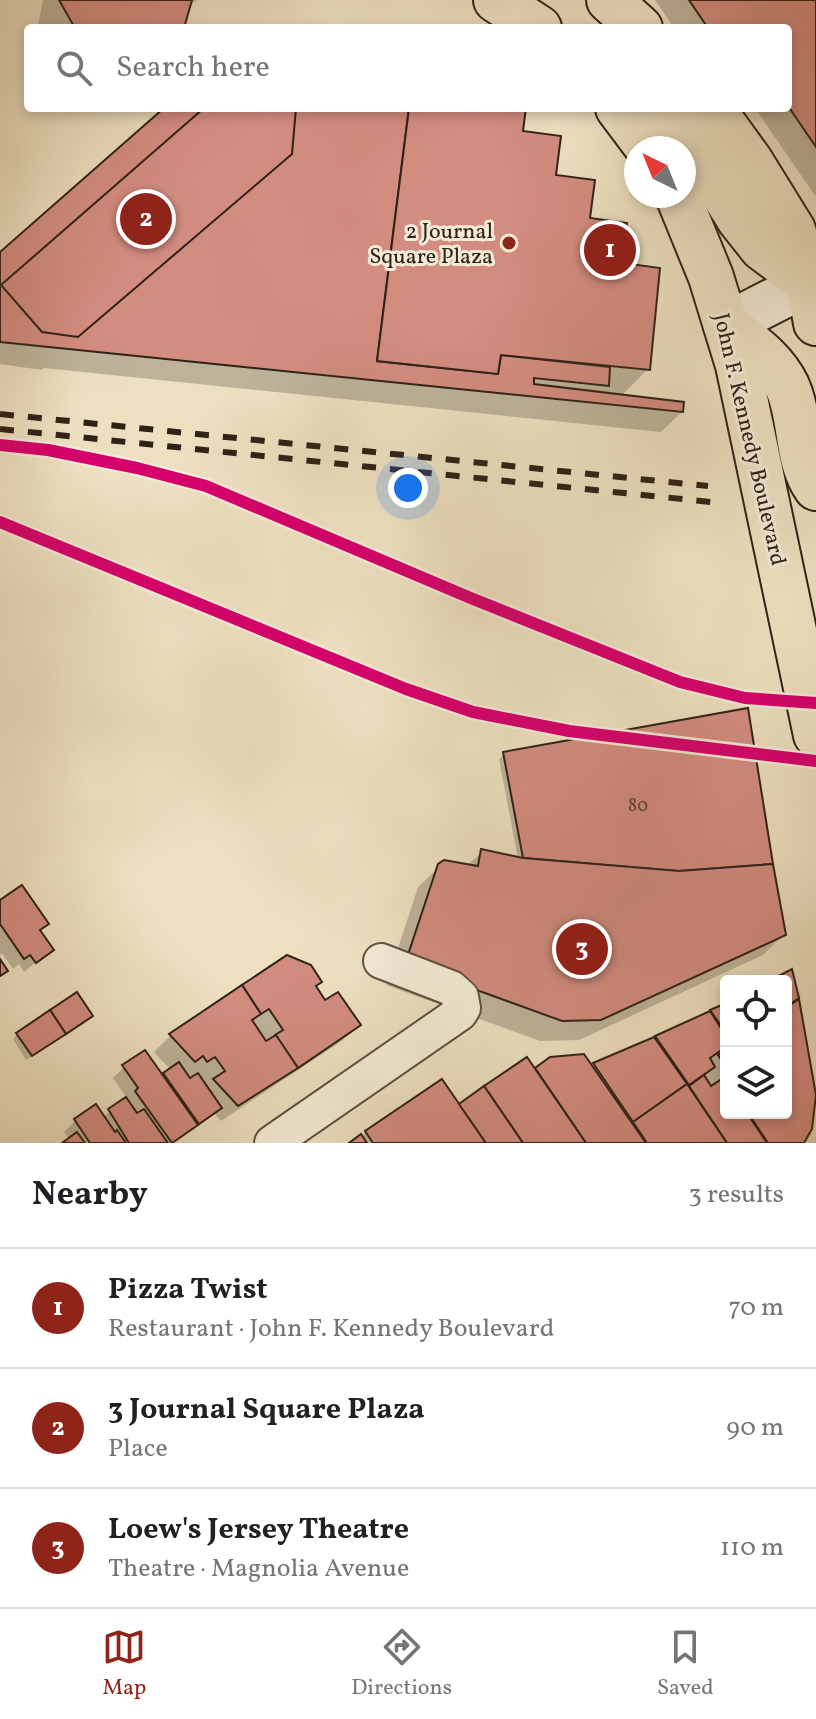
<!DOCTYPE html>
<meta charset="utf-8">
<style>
body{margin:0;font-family:Vollkorn,serif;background:#f2f2f2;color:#202124}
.controls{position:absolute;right:24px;bottom:24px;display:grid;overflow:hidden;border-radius:8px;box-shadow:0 4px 12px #0003}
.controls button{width:72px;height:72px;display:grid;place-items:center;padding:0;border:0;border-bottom:2px solid #e0e0e0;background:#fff;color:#202124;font:40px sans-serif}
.compass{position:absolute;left:624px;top:136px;width:72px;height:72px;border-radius:50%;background:#fff;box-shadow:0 4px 12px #0003;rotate:317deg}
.you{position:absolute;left:408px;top:488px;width:28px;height:28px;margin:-20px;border:6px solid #fff;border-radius:50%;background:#1a73e8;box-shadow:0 0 0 12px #1a73e833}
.badge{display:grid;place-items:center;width:52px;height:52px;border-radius:50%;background:#8f2418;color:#fff;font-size:26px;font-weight:700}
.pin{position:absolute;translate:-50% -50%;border:4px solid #fff;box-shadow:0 2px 8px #0006}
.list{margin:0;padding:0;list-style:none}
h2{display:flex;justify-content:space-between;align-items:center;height:104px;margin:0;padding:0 32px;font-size:34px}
h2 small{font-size:26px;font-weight:400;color:#757577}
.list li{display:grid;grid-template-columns:52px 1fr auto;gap:24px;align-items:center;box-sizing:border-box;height:120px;padding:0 32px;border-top:2px solid #e0e0e0}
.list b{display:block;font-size:30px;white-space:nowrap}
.list p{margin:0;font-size:26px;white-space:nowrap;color:#757577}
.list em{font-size:26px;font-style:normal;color:#757577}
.icon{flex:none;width:44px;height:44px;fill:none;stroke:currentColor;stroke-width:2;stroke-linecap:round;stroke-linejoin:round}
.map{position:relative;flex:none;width:816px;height:1143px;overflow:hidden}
.search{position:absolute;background:#fff;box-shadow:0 4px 12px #0003;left:24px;right:24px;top:24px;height:88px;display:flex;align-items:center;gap:20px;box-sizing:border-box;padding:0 28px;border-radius:8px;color:#757577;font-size:30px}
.sheet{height:464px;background:#fff}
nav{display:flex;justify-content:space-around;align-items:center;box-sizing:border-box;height:112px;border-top:2px solid #e0e0e0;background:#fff;font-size:22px;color:#757577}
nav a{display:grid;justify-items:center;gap:4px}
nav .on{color:#8f2418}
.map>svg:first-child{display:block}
</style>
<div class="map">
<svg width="816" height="1143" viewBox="0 0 816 1143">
<rect width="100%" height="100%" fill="#ede0c0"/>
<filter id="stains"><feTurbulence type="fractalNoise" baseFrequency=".0025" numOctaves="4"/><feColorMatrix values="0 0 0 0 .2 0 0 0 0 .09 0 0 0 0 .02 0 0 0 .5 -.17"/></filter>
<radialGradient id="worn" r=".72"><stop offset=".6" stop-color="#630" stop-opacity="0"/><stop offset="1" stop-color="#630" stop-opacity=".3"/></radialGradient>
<g fill="#0003">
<path d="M43 0H197L186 8 182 28H41L38 24Z"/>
<path d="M655 0H816V197L755 108H788V28H674Z"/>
<path d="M169 108H524L521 133 620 265 648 369 621 396 682 412 661 432 44 368 42 370 0 364V255Z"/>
<path d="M504 754 784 934 763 955 579 1040 540 1041 386 985 418 887 440 866H467L482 852 518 859 499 759Z"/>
<path d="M0 902 46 924 39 932 51 950 24 972 19 964 13 969 2 953 0 955Z"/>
<path d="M287 957 314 987 325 1003 358 1025 342 1041 221 1121 214 1113 174 1143H65L70 1140 64 1132 75 1121 103 1117 127 1098 113 1078 124 1067 161 1076 171 1070 154 1052 170 1036Z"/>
<path d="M791 972 796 997 788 1006 800 1143H352L366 1132 459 1107 534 1071 550 1059 591 1068 726 1005V1113H786V981H774Z"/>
<path d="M85 1021 26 1060 13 1039 18 1034Z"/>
</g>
<g fill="#d38c80" stroke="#302118" stroke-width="2">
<path d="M59 0H192L184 28H75Z"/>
<path d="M689 0H816V147L788 106V28H708Z"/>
<path d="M164 108H409L377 361 498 374 501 355 610 367 609 386 534 378V384L684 402 683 412 0 342V252Z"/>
<path d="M204 108H296L292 154 78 337 42 332 1 285Z"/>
<path d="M409 108H526L523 131 561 136 556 175 595 180 590 218 627 223 623 263 660 268 650 370 501 355 498 374 377 361Z"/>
<path d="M748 708 773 864 679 871 523 858 503 752Z"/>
<path d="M481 849 523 858 679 871 773 864 786 935 601 1020 562 1021 405 964 438 864 444 860 478 866Z"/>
<path d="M22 885 49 924 40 930 54 950 36 963 30 955 24 959 0 924V900Z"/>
<path d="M287 955 311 965 322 982 316 986 325 1000 338 992 361 1025 298 1068 275 1035 283 1030 269 1009 261 1014 242 985Z"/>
<path d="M0 959 8 971 0 976Z"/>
<path d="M792 969 799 998 786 1007V981H769Z"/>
<path d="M242 985 261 1014 252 1020 266 1041 276 1035 298 1068 238 1106 213 1079 225 1071 215 1057 207 1062 203 1056 195 1062 169 1034Z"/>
<path d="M77 992 93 1016 66 1034 50 1010Z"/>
<path d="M799 999 816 1095 812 1129 804 1143H768L748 1113H786V1008Z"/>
<path d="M726 1003V1033L710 1010Z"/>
<path d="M50 1010 66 1034 32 1056 16 1033Z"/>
<path d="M710 1011 726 1036V1047L710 1058 715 1067 689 1085 655 1036Z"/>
<path d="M654 1037 687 1084 633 1122 593 1063Z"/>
<path d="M726 1049V1067L718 1055Z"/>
<path d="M145 1050 198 1125 172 1143 135 1091 138 1088 122 1065Z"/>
<path d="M584 1054 646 1143H586L535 1068 550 1057Z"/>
<path d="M527 1057 586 1143H523L484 1086Z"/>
<path d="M179 1062 190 1078 198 1073 222 1108 199 1124 163 1073Z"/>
<path d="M704 1075 711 1086 723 1078 726 1082V1113H747L767 1143H727L689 1086Z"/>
<path d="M442 1079 486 1143H373L365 1131Z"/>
<path d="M687 1084 727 1143H647L633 1122Z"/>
<path d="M484 1086 523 1143H486L459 1104Z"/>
<path d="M126 1097 137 1113 144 1109 168 1143H129L108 1109Z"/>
<path d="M96 1104 115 1132 117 1130 126 1143H90L74 1119Z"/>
<path d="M77 1132 85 1143H62Z"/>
<path d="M361 1134 367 1143H349Z"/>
</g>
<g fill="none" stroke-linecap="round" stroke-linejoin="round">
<g stroke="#5f5142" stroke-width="38">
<path id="street" d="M272 1143 460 1013 463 1008 461 997 451 988 381 961"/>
</g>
<g stroke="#302118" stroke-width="48">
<path id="secondary" d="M726 325 816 279"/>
</g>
<g stroke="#302118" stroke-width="48">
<g id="primary">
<path d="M496 0 539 28"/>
<path d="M609 0 640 28"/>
<path d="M618 108 648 148"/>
<path d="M661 108 693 145 739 219 762 248 809 283"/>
<path d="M712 108 751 162 793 230 809 283 816 323"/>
<path d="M678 196 711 277 738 365 816 735"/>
<path d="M726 325C749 343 774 359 787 386 802 419 795 458 816 488"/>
</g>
</g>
<use href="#street" stroke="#f3ebd6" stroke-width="34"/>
<use href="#secondary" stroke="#f3ebd6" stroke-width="44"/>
<use href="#primary" stroke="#ede0c0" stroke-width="44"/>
<g stroke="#302118" stroke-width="6" stroke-dasharray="14 14" stroke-linecap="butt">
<path d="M0 414 708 486"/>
<path d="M0 429 711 502"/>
<path d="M0 445C70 452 138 468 206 486L625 662 680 682 745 698"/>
<path d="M0 522 406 689 473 712 612 737"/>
</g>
<g stroke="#f3ebd6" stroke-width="17">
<g id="cycleway">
<path d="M0 445 48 450 137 468 206 486 473 599 680 682 745 698 816 703"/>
<path d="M0 522 406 689 473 712 569 731 816 761"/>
</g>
</g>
<use href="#cycleway" stroke="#d6006c" stroke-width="12"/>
</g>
<circle fill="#8f2418" stroke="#f3ebd6" stroke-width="3" cx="509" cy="243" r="8"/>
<g text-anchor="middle" stroke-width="6" stroke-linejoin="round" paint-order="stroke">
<g font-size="18" fill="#593c32">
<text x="638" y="811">80</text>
</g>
<g font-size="22" fill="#302118" stroke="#f3ebd6" text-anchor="end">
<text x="493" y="238">2 Journal<tspan x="493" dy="25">Square Plaza</tspan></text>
</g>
<g font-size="22" fill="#302118" stroke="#f3ebd6">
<text transform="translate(751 439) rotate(77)" y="8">John F. Kennedy Boulevard</text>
</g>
</g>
<rect width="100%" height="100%" filter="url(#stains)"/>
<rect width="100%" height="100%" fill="url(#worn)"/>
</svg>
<div class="controls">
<button><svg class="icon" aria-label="locate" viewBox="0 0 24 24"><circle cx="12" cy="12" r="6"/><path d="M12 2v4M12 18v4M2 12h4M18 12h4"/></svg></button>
<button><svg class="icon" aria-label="layers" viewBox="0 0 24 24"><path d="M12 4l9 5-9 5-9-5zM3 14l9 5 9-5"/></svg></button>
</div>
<svg class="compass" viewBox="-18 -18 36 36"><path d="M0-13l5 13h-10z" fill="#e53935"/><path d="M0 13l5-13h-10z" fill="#757577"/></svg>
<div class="you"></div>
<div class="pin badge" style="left:610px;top:250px">1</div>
<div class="pin badge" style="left:146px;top:219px">2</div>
<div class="pin badge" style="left:582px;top:949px">3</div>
<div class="search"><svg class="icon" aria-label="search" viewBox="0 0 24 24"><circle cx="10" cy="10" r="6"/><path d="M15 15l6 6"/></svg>Search here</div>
</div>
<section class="sheet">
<h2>Nearby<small>3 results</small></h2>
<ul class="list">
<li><span class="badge">1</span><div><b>Pizza Twist</b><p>Restaurant · John F. Kennedy Boulevard</p></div><em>70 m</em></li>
<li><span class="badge">2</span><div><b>3 Journal Square Plaza</b><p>Place</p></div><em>90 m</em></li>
<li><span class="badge">3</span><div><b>Loew's Jersey Theatre</b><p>Theatre · Magnolia Avenue</p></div><em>110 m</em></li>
</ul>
</section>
<nav>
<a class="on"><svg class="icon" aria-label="map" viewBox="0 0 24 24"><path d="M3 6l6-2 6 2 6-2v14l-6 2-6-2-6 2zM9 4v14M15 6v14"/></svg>Map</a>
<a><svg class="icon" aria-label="directions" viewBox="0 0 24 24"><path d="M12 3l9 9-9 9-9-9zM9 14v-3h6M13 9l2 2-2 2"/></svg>Directions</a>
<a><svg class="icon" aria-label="saved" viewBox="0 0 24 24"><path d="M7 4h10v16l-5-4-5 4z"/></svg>Saved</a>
</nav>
